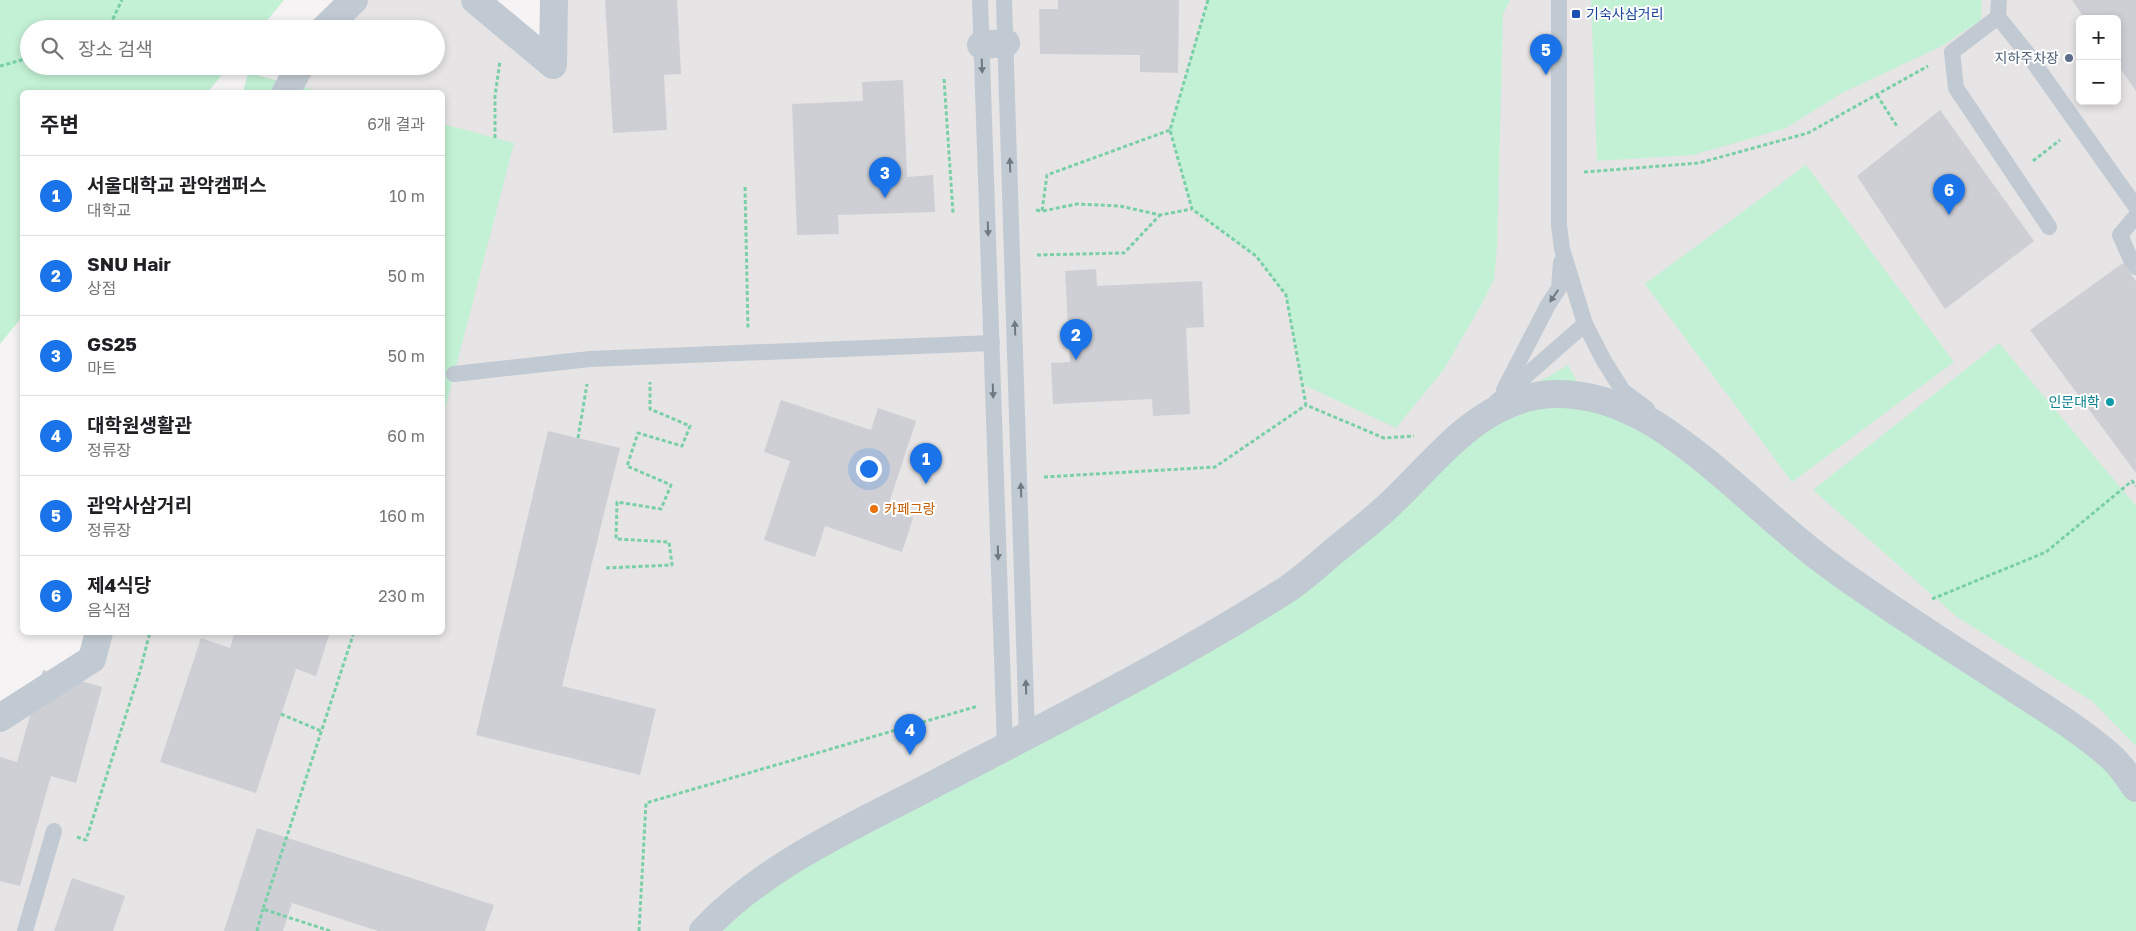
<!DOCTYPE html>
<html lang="ko">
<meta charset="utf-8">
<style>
body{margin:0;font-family:"Golos Text","Noto Sans KR",sans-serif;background:#f6f6f6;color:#202124}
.controls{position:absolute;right:15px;top:15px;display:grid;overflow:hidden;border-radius:8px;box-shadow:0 2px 8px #0003}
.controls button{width:45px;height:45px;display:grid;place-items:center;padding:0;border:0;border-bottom:1px solid #e0e0e0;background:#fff;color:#202124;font:25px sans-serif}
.you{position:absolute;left:868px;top:468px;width:18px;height:18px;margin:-12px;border:4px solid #fff;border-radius:50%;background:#1a73e8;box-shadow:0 0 0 8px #1a73e833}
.badge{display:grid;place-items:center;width:32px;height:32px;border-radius:50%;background:#1a73e8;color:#fff;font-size:16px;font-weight:700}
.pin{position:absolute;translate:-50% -41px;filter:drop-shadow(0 1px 2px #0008)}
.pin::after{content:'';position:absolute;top:26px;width:18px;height:15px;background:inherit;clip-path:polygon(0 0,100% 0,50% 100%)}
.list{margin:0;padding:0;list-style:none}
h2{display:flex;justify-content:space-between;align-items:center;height:65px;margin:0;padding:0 20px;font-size:21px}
h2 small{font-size:16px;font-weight:400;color:#757577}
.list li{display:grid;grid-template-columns:32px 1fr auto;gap:15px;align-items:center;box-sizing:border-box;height:80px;padding:0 20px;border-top:1px solid #e0e0e0}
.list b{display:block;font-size:19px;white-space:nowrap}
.list p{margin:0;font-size:16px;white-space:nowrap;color:#757577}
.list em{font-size:16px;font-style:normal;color:#757577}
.icon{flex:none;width:28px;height:28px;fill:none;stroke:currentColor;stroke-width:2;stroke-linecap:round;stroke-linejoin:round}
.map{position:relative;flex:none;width:2136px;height:931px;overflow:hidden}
.search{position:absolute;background:#fff;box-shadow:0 2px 8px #0003;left:20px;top:20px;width:425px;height:55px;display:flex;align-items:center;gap:12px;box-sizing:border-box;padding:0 18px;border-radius:28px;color:#757577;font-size:19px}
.panel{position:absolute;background:#fff;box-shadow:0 2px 8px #0003;left:20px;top:90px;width:425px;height:545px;border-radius:8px}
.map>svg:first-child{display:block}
</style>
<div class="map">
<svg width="2136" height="931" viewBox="0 0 2136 931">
<rect width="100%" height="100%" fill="#f5f3f3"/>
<path fill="#e6e4e5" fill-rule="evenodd" d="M354 0H475L553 64 554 0H2136V788L1291 587 703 931H0V718L92 659 99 633 442 632V92H286L300 66H436V29H324ZM2080 19H2117V101H2080Z"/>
<g fill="#c3f1d5">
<path d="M0 0H284L260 29H29V66H229L208 92H22V317L0 344Z"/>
<path d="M1208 0H1510L1503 14 1497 248 1494 279 1480 307 1444 369 1396 428 1304 385 1286 295 1256 256 1192 209 1170 130Z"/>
<path d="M1591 0H1982L1981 20 1942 46 1842 93 1786 128 1693 155 1597 161Z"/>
<path d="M248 73 322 92H243Z"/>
<path d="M443 124 514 143 443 417Z"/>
<path d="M1806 165 1954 362 1792 482 1645 284Z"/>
<path d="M1999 343 2136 506V746L2092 701 1957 617 1813 490Z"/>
<path d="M1568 365 1580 387 1525 390Z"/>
<path d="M1601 400 2136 788V931H703L720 912 1189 648 1517 401Z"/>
</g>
<g fill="#cdcfd5">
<path d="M605 0H677L681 74 664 75 667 130 613 133Z"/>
<path d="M1058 0H1179L1178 73 1140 72V55L1040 54 1039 9H1058Z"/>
<path d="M2072 0H2136V91L2117 64V19H2085Z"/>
<path d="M903 80 907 177 933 175 935 212 838 215 839 234 797 235 792 104 863 101 862 82Z"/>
<path d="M1940 110 2034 241 1945 309 1857 176Z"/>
<path d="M2123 263 2136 281V473L2030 330Z"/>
<path d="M1096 269 1097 286 1202 281 1204 327 1186 328 1190 414 1153 416 1152 399 1053 404 1051 363 1070 362 1065 271Z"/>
<path d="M781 400 871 430 878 408 916 421 887 509 913 518 902 552 825 526 815 557 764 540 790 461 764 452Z"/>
<path d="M548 431 620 448 562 686 656 709 640 775 476 735Z"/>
<path d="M235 632H330L316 676 296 669 256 793 160 762 201 638 230 648Z"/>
<path d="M43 670 102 687 76 783 51 776 20 886 0 881V757L17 762Z"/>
<path d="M257 828 494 905 485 931H378L292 903 283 931H224Z"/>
<path d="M72 878 125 896 113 931H54Z"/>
</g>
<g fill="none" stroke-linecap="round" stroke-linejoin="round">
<g stroke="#7ad0a6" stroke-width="3" stroke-dasharray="4 2.5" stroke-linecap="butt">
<path d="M1208 0 1170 130 1192 209 1256 256 1286 295 1306 405 1384 438 1414 436"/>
<path d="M105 29 109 27 122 0"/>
<path d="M0 66 29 58"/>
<path d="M944 79 953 213"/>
<path d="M1877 95 1898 128"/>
<path d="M495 138V96L500 61"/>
<path d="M2033 161 2060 140"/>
<path d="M1584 172 1699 163 1808 133 1928 66"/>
<path d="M745 187 748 329"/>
<path d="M1036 210 1042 211 1047 175 1170 130"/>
<path d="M1043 211 1077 204 1120 206 1160 215 1192 209"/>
<path d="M1037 255 1124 253 1160 215"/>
<path d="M578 438 587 384"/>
<path d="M1044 477 1215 467 1306 405"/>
<path d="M606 568 672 565 669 542 616 539 617 502 661 509 671 485 627 466 638 433 682 446 690 426 650 409V382"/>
<path d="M1932 599 2046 552 2132 481 2136 486"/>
<path d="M281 714 321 731"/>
<path d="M77 837 86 840 140 671 150 632"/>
<path d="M257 931 263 909"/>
<path d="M330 931 263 909 354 632"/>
<path d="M639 931 646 803 978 706"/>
</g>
<g stroke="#c1cad2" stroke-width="16">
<path d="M980 0 1005 748"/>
<path d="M1004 0 1027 736"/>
<path d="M1559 0V225L1562 249 1585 324 1604 361 1623 391 1647 409"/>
<path d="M1999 0 1998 17 2027 53 2136 207"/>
<path d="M1998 17 1952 52 1956 88 2049 227"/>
<path d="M2136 216 2120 235 2132 262 2136 267"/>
<path d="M454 374 590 359 992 343"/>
<path d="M1504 390 1548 305 1559 288 1561 262"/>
<path d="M1496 402 1585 324"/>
<path d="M25 931 54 831"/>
</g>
<g stroke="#c1cad2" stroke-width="28">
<path d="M475 0 553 65 554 0"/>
<path d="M324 29 354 0"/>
<path d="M981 45 1006 43"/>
<path d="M286 92 300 66"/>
<path d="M0 718 92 659 99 632"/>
<path d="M703 931C766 863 863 822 944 779 1059 719 1176 660 1286 590 1303 579 1318 565 1333 552 1351 537 1370 523 1386 508 1436 462 1480 396 1554 394 1589 393 1624 406 1653 423 1717 463 1768 520 1829 565 1882 604 1939 640 1995 676 2033 701 2074 725 2109 755 2120 764 2128 777 2136 788"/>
</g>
</g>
<defs><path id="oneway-solid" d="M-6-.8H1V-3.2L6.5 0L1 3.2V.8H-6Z" transform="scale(1.25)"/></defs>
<g fill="#6e7983">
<use href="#oneway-solid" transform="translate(982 66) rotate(88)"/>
<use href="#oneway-solid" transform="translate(1010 165) rotate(-92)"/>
<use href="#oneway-solid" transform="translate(988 229) rotate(88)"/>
<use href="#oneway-solid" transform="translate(1554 296) rotate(125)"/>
<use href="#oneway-solid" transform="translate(1015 328) rotate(-92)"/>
<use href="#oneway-solid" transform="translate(993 391) rotate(88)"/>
<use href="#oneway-solid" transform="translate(1021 490) rotate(-92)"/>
<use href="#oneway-solid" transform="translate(998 553) rotate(88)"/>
<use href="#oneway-solid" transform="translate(1026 687) rotate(-92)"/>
</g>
<rect fill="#1a4fb4" stroke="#fff" stroke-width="2" x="1571" y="9" width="10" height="10" rx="2.5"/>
<circle fill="#5c6f8a" stroke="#fff" stroke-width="2" cx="2069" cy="58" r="5"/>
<circle fill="#0f9aa8" stroke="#fff" stroke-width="2" cx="2110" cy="402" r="5"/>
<circle fill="#e8710a" stroke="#fff" stroke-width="2" cx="874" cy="509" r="5"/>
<g text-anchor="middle" stroke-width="4" stroke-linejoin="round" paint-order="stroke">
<g font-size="14" fill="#164399" stroke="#fff" text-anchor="start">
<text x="1586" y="19">기숙사삼거리</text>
</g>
<g font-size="14" fill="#4e5e75" stroke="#fff" text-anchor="end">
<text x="2059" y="63">지하주차장</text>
</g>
<g font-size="14" fill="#0d838f" stroke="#fff" text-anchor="end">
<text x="2100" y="407">인문대학</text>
</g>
<g font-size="14" fill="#c56008" stroke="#fff" text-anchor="start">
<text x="884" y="514">카페그랑</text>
</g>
</g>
</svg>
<div class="controls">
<button>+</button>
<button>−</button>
</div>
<div class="you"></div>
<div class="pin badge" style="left:926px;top:484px">1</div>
<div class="pin badge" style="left:1076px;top:360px">2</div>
<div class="pin badge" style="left:885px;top:198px">3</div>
<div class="pin badge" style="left:910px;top:755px">4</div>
<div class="pin badge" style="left:1546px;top:75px">5</div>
<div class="pin badge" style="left:1949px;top:215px">6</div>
<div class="search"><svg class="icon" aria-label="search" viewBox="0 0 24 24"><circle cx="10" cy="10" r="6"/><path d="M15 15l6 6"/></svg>장소 검색</div>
<section class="panel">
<h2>주변<small>6개 결과</small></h2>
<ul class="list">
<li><span class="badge">1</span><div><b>서울대학교 관악캠퍼스</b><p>대학교</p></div><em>10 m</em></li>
<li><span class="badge">2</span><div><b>SNU Hair</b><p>상점</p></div><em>50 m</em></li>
<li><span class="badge">3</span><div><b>GS25</b><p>마트</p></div><em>50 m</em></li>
<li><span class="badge">4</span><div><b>대학원생활관</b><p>정류장</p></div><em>60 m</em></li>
<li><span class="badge">5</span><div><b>관악사삼거리</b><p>정류장</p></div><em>160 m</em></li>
<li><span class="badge">6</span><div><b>제4식당</b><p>음식점</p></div><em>230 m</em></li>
</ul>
</section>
</div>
